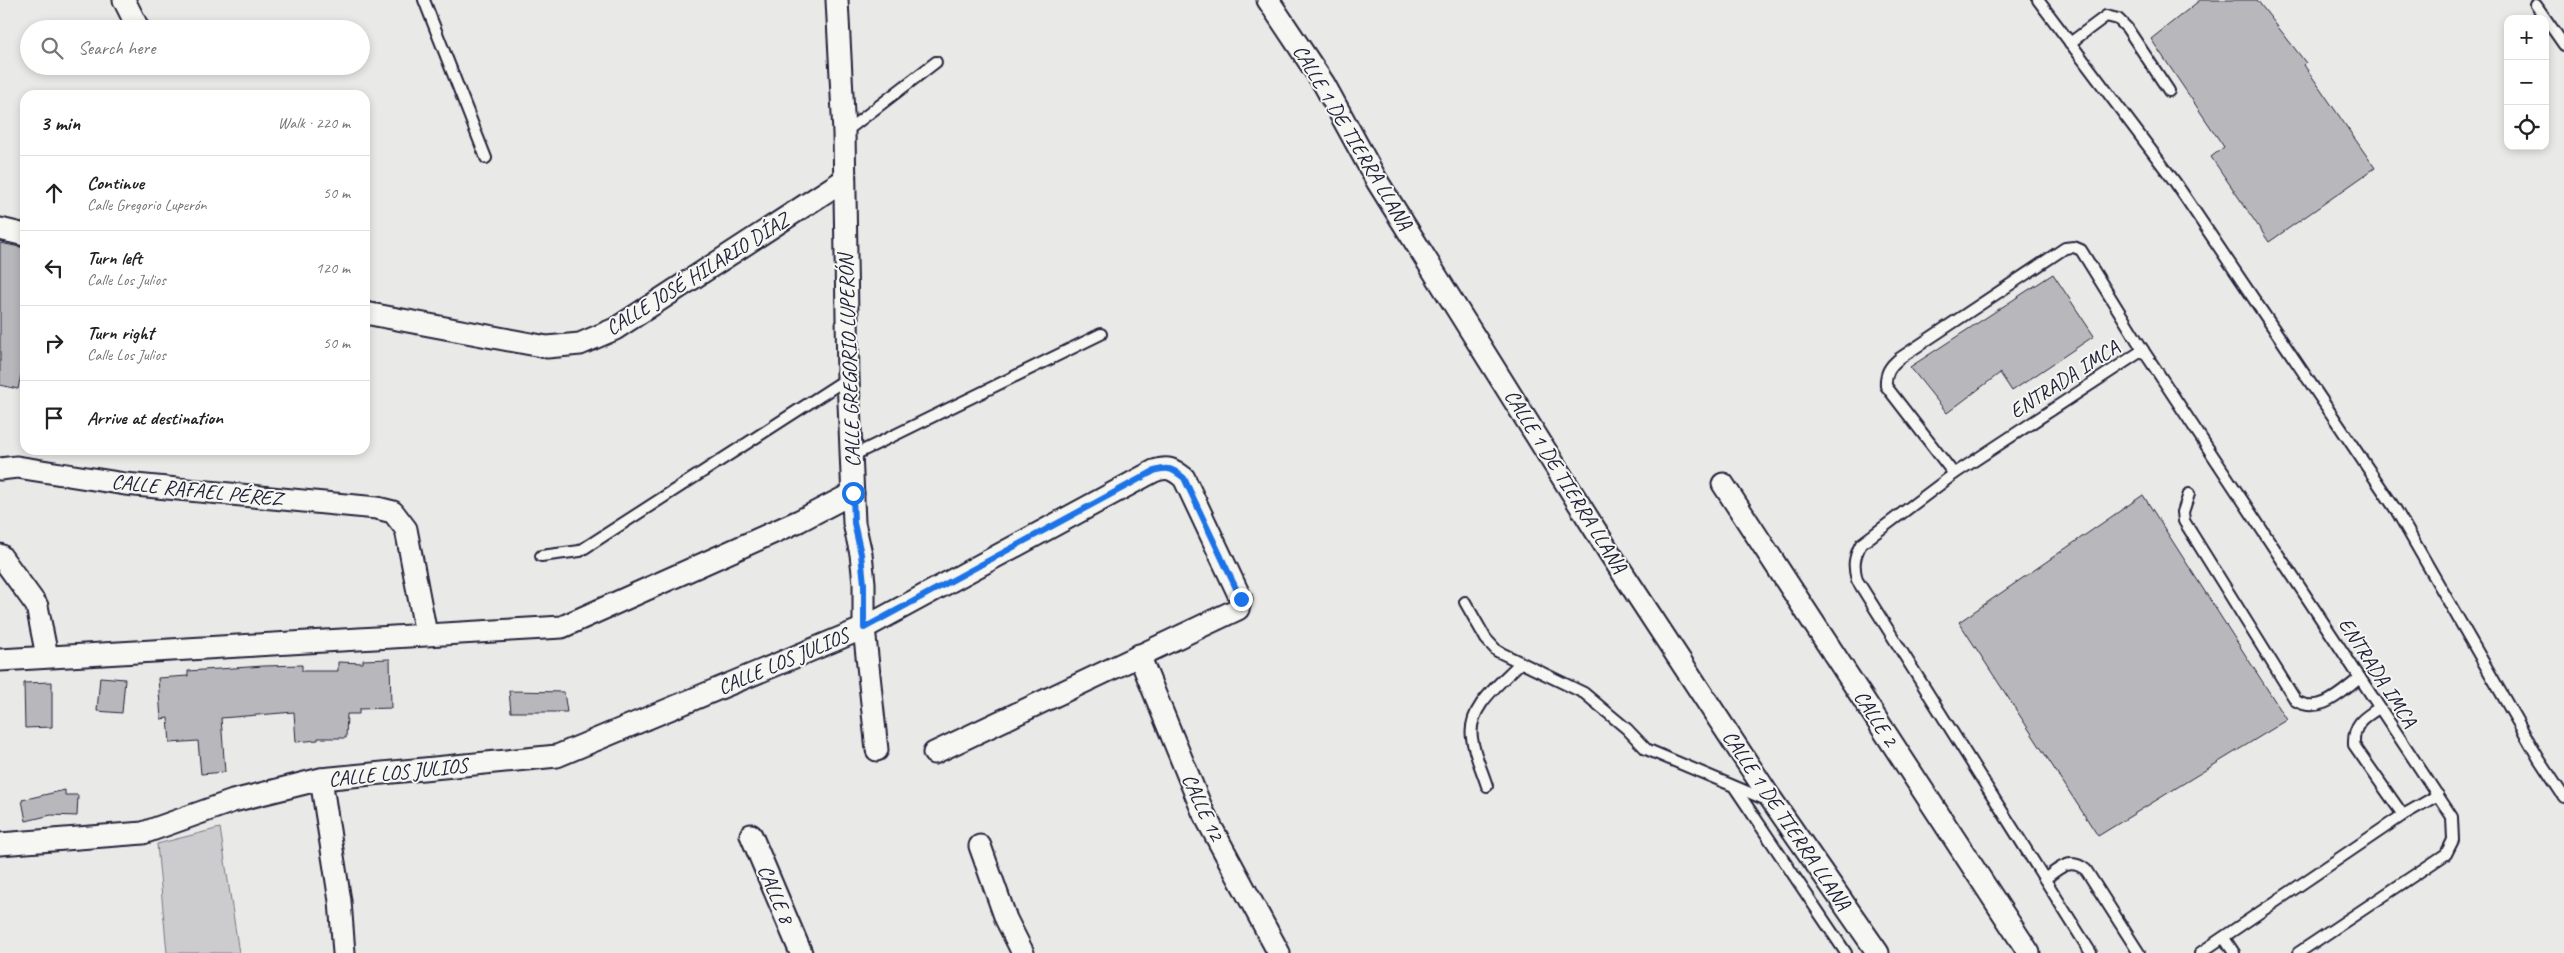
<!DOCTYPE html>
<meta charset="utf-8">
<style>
body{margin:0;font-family:Caveat,sans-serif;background:#f6f6f6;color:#222}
.controls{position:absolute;right:15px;top:15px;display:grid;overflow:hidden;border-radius:10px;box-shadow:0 2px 8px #0003}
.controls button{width:45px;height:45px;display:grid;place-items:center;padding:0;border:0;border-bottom:1px solid #e0e0e0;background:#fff;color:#222;font:25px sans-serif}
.stop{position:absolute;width:15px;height:15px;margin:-11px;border:4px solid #1a73e8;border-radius:50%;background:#fff}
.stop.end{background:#1a73e8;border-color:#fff;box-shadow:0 1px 5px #0008}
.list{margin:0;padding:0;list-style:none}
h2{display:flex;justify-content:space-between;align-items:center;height:65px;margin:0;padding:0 20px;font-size:21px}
h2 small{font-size:16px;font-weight:400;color:#767676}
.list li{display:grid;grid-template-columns:32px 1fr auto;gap:15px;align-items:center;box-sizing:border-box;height:75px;padding:0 20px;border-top:1px solid #e0e0e0}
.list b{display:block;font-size:19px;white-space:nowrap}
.list p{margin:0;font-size:16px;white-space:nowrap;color:#767676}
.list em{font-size:16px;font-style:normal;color:#767676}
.icon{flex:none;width:28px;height:28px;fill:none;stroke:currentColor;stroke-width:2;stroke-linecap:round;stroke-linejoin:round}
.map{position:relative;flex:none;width:2564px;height:953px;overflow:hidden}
.search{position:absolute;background:#fff;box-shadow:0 2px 8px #0003;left:20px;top:20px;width:350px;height:55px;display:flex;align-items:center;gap:12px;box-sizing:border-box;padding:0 18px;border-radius:28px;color:#767676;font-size:19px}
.panel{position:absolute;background:#fff;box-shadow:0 2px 8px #0003;left:20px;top:90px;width:350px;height:365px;border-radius:15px}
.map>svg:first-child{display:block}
</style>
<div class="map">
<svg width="2564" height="953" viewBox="0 0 2564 953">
<rect width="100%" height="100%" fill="#e9e9e7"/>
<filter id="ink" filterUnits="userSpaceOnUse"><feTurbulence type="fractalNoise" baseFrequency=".02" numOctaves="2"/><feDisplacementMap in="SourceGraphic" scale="10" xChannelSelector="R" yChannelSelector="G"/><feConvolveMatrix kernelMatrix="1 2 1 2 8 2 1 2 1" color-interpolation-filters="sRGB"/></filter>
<g filter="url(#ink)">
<path fill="#ccccce" stroke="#777784" d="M220 828 239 953H167L157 844Z"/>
<g fill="#b8b8bc" stroke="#22223b">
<path d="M2200 0H2257L2306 63 2304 65 2375 168 2269 242 2211 157 2224 147 2151 39Z"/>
<path d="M0 243 25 248V356L18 389 0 385Z"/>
<path d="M2053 274 2094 336 2012 391 2000 373 1947 413 1910 367Z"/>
<path d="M2143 495 2287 720 2098 836 1959 622Z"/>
<path d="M390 659 391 708 359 709V714H347L346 738H318V740L296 742 294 712 221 718 225 772 201 774 198 741 170 743 168 718 161 719 158 678 188 676V671L264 666 302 665V671H338V662L363 663V660Z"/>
<path d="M100 677 125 679 122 713 97 711Z"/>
<path d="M52 682V727L25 728 24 683Z"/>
<path d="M509 691 564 692 567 712H511Z"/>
<path d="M65 790V795H78L77 816 51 815 26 821 22 800Z"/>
</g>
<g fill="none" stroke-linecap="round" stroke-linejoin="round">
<g stroke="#22223b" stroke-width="14">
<g id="lane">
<path d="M424 0 486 158"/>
<path d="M2038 0 2175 182 2396 510 2539 759 2564 797"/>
<path d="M2536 5 2564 45"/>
<path d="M2070 43 2106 16 2118 19 2127 28 2169 91"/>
<path d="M845 132 936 62"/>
<path d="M852 456 1101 334"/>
<path d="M1954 474 1886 386C1885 373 1890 366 1900 358L2065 248 2074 247 2081 250 2143 350"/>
<path d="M2189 494 2183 512 2184 521 2296 701C2321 715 2341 692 2360 678"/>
<path d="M541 556 580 551 848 378"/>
<path d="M1465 602 1486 639 1497 651 1584 693 1627 729 1646 749 1769 801"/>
<path d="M2379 708C2363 718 2353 724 2354 745L2403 815"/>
<path d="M1487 786C1482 770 1474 754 1472 738 1467 707 1501 683 1520 663"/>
<path d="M1735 788 1846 953"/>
<path d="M2045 879C2059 868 2070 857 2086 870L2139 953"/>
<path d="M2224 938 2234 953"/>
<path d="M2091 953 1857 580C1853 566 1854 557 1861 544L1954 474 2143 350 2452 817 2453 840 2446 854 2298 953"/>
<path d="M2200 953 2403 815 2438 795"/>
</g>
</g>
<g stroke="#22223b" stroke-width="25">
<g id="street">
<path d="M124 0 138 28"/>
<path d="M837 0 844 133 848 378 854 523 861 554 864 583V628L877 750"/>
<path d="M1268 0 1324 84 1377 181 1609 552 1769 796 1878 953"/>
<path d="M0 229 25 235"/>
<path d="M365 313 547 347 580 344 615 329 844 180"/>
<path d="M0 469 17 467 125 484 377 508 393 512 406 529 426 634"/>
<path d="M1723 484 2029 953"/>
<path d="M0 555 37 606 47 656"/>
<path d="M1139 655 1203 812 1279 953"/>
<path d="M0 660 562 627 799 521 853 493"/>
<path d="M321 779 340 901 344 953"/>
<path d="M751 835 801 953"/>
<path d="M0 844 143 833 233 801 321 779 557 756 864 628 1154 471C1168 466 1173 469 1184 478L1241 599 1238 609 934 753"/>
<path d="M980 846 1006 919 1023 953"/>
</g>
</g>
<use href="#lane" stroke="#f6f6f2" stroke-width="10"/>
<use href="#street" stroke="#f6f6f2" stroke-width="21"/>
</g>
</g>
<g fill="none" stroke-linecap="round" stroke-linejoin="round" filter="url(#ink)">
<path stroke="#1a73e8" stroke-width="6" d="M853 493 854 523 861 554 864 584V628L1154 471C1168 466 1173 469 1184 478L1241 599"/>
</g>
<g text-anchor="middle" stroke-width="4" stroke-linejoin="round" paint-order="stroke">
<g font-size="21" fill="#22223b" stroke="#f6f6f2">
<text transform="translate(1353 137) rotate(59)" y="7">CALLE 1 DE TIERRA LLANA</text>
<text transform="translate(697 274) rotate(-32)" y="7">CALLE JOSÉ HILARIO DÍAZ</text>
<text transform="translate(849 361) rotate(-92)" y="7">CALLE GREGORIO LUPERÓN</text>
<text transform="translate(2064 379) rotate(-33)" y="7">ENTRADA IMCA</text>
<text transform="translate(1566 481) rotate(58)" y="7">CALLE 1 DE TIERRA LLANA</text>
<text transform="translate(197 490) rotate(6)" y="7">CALLE RAFAEL PÉREZ</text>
<text transform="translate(783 661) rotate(-23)" y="7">CALLE LOS JULIOS</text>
<text transform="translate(2378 672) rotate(57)" y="7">ENTRADA IMCA</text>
<text transform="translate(1876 718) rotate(57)" y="7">CALLE 2</text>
<text transform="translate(398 772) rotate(-6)" y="7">CALLE LOS JULIOS</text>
<text transform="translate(1203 807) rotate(65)" y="7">CALLE 12</text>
<text transform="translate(1787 820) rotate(56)" y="7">CALLE 1 DE TIERRA LLANA</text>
<text transform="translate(776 894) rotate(67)" y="7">CALLE 8</text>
</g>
</g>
</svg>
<div class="controls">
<button>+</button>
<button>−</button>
<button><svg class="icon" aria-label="locate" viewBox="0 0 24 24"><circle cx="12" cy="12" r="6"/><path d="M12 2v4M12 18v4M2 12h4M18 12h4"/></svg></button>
</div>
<div class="stop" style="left:853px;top:493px"></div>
<div class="stop end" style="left:1241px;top:599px"></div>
<div class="search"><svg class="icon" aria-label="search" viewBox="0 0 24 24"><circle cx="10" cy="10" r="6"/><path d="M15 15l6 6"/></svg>Search here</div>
<section class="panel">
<h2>3 min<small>Walk · 220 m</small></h2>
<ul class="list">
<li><svg class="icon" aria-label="ahead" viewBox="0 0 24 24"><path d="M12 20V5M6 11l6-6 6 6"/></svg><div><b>Continue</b><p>Calle Gregorio Luperón</p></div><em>50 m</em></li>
<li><svg class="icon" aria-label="left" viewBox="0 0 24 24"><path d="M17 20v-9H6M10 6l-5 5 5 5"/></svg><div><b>Turn left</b><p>Calle Los Julios</p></div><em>120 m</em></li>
<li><svg class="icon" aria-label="right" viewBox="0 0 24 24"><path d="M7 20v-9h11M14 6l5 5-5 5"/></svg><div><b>Turn right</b><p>Calle Los Julios</p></div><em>50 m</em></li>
<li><svg class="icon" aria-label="arrive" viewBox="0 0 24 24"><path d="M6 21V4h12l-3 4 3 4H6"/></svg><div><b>Arrive at destination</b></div></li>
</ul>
</section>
</div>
